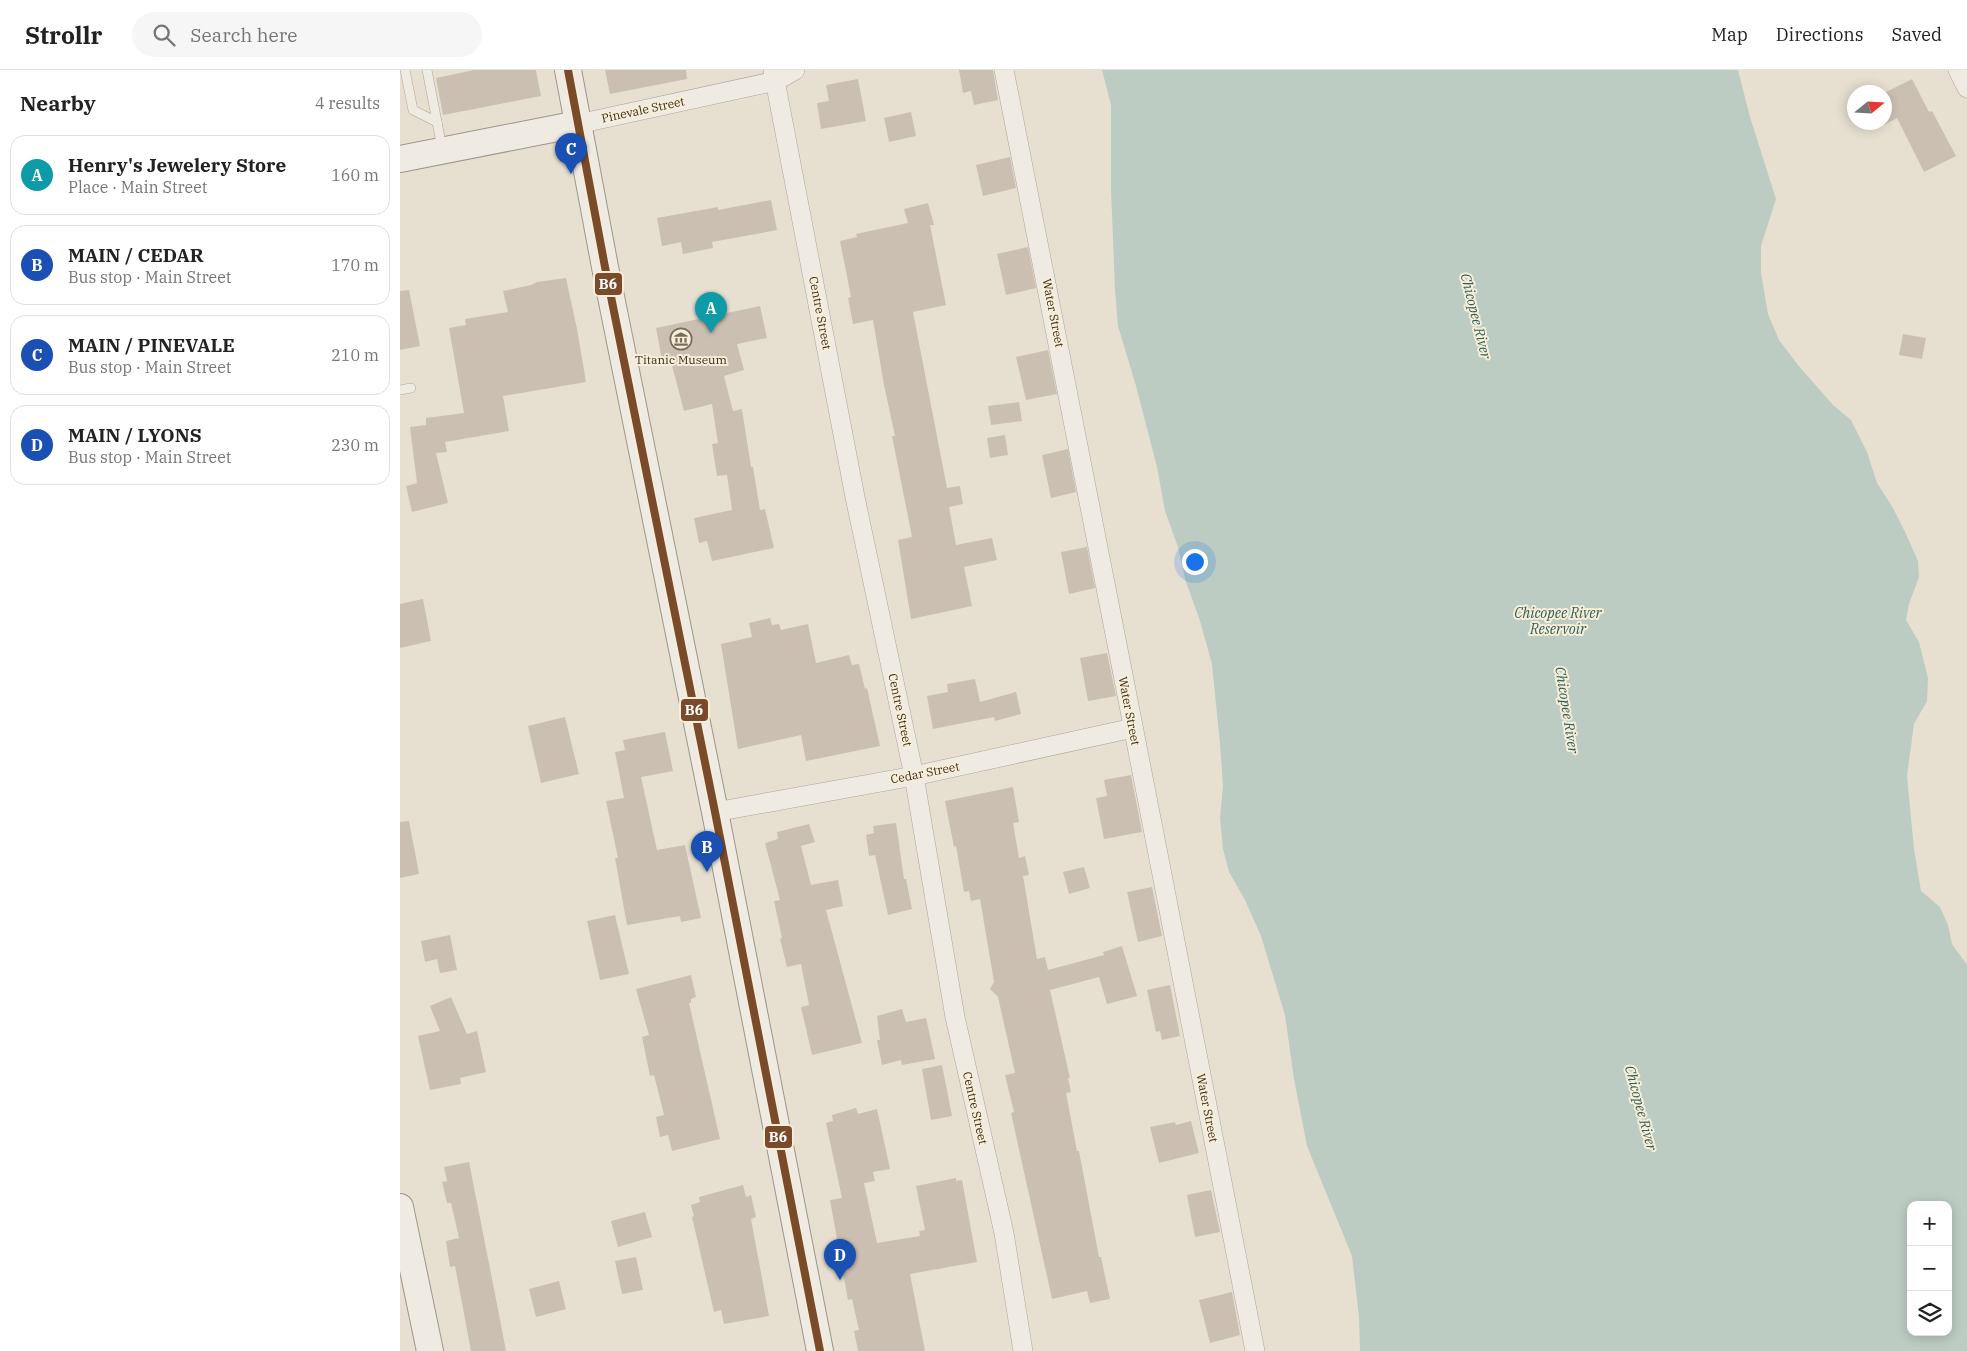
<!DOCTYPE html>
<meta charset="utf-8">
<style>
body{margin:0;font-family:"IBM Plex Serif",serif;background:#f6f6f6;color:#222}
.controls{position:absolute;right:15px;bottom:15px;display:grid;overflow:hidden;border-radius:10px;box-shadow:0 2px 12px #0003}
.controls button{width:45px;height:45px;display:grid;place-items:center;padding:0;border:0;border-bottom:1px solid #e0e0e0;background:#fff;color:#222;font:25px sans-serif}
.compass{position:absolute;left:1447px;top:15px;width:45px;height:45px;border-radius:50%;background:#fff;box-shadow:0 2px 12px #0003;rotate:72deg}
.you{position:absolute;left:794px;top:491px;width:18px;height:18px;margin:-12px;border:4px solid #fff;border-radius:50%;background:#1a73e8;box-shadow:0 0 0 8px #1a73e833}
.badge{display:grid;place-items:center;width:32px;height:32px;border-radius:50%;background:#786c5e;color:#fff;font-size:16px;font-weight:700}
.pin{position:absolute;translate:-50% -41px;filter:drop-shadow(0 1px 2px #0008)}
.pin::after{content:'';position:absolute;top:26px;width:18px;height:15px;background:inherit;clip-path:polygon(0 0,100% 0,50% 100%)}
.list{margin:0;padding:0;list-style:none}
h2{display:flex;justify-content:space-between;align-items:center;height:65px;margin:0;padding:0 20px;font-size:21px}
h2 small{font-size:16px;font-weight:400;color:#767676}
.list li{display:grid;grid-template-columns:32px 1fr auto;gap:15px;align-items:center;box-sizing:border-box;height:80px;margin:0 10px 10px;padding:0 10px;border:1px solid #e0e0e0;border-radius:15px}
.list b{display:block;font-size:19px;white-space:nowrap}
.list p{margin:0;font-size:16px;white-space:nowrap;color:#767676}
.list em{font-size:16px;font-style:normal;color:#767676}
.icon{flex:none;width:28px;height:28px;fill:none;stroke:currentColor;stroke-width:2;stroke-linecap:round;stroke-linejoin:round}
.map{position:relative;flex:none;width:1567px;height:1281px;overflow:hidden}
header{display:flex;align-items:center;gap:30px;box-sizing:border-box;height:70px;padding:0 25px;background:#fff;border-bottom:1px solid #e0e0e0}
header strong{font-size:24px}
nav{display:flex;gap:28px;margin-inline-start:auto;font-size:18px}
.search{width:350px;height:45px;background:#f6f6f6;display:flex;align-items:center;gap:12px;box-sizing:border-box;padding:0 18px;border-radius:28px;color:#767676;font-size:19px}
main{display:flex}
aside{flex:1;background:#fff}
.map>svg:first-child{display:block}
</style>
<header>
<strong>Strollr</strong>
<div class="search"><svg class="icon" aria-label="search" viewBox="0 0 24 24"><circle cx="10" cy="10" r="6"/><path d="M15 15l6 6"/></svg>Search here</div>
<nav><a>Map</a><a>Directions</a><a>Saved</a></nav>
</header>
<main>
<aside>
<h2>Nearby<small>4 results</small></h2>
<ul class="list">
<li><span class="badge" style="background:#0f9aa8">A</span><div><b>Henry's Jewelery Store</b><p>Place · Main Street</p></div><em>160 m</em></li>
<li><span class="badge" style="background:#1a4fb4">B</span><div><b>MAIN / CEDAR</b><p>Bus stop · Main Street</p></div><em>170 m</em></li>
<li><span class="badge" style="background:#1a4fb4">C</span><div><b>MAIN / PINEVALE</b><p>Bus stop · Main Street</p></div><em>210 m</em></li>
<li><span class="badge" style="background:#1a4fb4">D</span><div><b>MAIN / LYONS</b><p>Bus stop · Main Street</p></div><em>230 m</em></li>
</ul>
</aside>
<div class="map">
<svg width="1567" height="1281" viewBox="0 0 1567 1281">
<rect width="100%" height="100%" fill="#e7e0d1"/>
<path fill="#bcccc2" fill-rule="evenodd" d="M702 0H1338L1350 47 1376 129 1361 176V203L1368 244 1379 270 1398 295 1433 335 1451 350 1467 382 1477 413 1493 438 1506 464 1518 491 1519 507 1509 534 1506 550 1519 572 1528 608 1527 631 1514 654 1507 706 1514 779 1521 821 1540 837 1548 855 1552 874 1567 895V1281H960L959 1247 952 1186 907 1076 894 1009 885 945 861 866 845 830 829 802 823 779 820 748 823 715 820 674 812 594 800 551 785 509 778 477 765 441 757 397 736 316 718 256 715 220 711 119V35ZM1511 1135H1548V1262H1511Z"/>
<g fill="#cbbfb2">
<path d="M74 0H136L141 26 43 45 36 8Z"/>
<path d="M205 0H286L287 9 210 24Z"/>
<path d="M559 0H593L598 30 574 35 571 21 563 23Z"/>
<path d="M458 9 466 51 421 59 417 33 429 31 426 15Z"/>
<path d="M1512 9 1529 42 1532 41 1556 86 1524 102 1497 48 1484 55V23Z"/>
<path d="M511 42 516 66 489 72 484 48Z"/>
<path d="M610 87 616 118 583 126 576 95Z"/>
<path d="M371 130 377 160 312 172 313 178 283 184 281 172 262 176 257 148 318 137V140Z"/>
<path d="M528 133 534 155H530L546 235 513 242 547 418 560 416 563 434 549 437 556 475 592 468 597 490 564 497 572 536 511 549 498 470 512 467 492 366H495L484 315 473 250 453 254 448 228 451 227 440 171 457 167 456 164 508 153 504 139Z"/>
<path d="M628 177 636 218 606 225 597 184Z"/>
<path d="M166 208 177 259 186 312 103 326 109 361 45 372 47 382 36 383 48 433 12 442 6 416 17 413 10 357 26 355V348L64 343 49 258 66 255 65 249 108 242 103 221 131 215 137 212Z"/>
<path d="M9 220 20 276 0 280V221Z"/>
<path d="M360 236 367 268 337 274 344 300 324 306 333 341 342 339 351 397H353L360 440 365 439 374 478 312 491 307 471 299 473 294 448 332 440 327 405 317 406 312 374 318 373 312 334 284 341 270 288 262 290 256 258Z"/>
<path d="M1503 264 1526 268 1522 289 1499 285Z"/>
<path d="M648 280 657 324 626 330 616 287Z"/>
<path d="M619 332 622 351 591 355 588 336Z"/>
<path d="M605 365 608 385 590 388 587 368Z"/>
<path d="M668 379 676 422 651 428 642 385Z"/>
<path d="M687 477 695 518 669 524 661 482Z"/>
<path d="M23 529 31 571 0 578V534Z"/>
<path d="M370 548 372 555 379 554 381 560 408 554 416 593 449 585 452 595 459 594 465 619 467 618 480 676 406 691 401 665 338 679 321 574 352 567 349 553Z"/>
<path d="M707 583 716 626 688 631 680 588Z"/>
<path d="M575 609 580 632 616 622 621 644 595 651 594 647 533 659 527 626 548 622 547 614Z"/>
<path d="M165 647 179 704 141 713 128 656Z"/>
<path d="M265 662 273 701 241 707 257 780 285 775 301 848 281 852 280 846 227 855 215 788H218L206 731 224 728 215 682 225 680 223 670Z"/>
<path d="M731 705 742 762 704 769 696 728 707 726 704 710Z"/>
<path d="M613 717 619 752 613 753 619 788 625 786 629 805 623 806 637 889 645 887 648 900 704 885 703 882 722 876 737 926 707 934 699 907 650 920 670 1008H668L671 1022 666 1023 677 1081H679L699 1187H701L710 1229 690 1233 687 1221 652 1229 611 1043 614 1042 605 1005 615 1003 598 927 590 919 594 912 580 829 571 831 569 821 564 822 556 776 554 777 545 731Z"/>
<path d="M9 751 19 804 0 808V752Z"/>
<path d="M496 753 504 809H506L512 839 488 845 475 785 469 786 466 765 474 763 473 756Z"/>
<path d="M409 754 415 772 401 776 411 815 438 810 443 836 426 840 462 973 412 985 401 937 409 935 401 894 387 897 380 869 382 868 374 831 380 830 365 773 378 769 377 762Z"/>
<path d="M684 797 690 818 669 824 663 802Z"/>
<path d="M752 817 762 866 738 872 727 822Z"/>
<path d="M215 845 229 904 200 910 187 851Z"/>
<path d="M50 865 57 900 40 903 37 889 25 892 21 871Z"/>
<path d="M291 905 296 927 291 929V933H289L320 1069 272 1081 268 1065 260 1067 256 1047 264 1045 254 1005 250 1006 242 967 249 965 236 919Z"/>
<path d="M770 915 780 966 762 970 760 961 756 962 747 920Z"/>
<path d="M51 927 67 964 77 961 86 1002 60 1008 61 1014 30 1020 18 966 40 961 30 936Z"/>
<path d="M502 939 506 952 526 948 535 989 502 995 501 990 482 995 477 970H480L477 946Z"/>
<path d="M542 995 552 1046 531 1050 522 999Z"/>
<path d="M456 1038 458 1044 477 1039 490 1099 473 1102 475 1111 464 1113 477 1173 520 1166 519 1161 525 1160 516 1116 556 1108V1111L562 1110 577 1192 510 1204 525 1281H458L454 1261 459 1260 452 1229 448 1230 430 1130 442 1128 426 1053 433 1051 432 1045Z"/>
<path d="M791 1051 799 1083 759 1093 750 1057 775 1052 776 1055Z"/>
<path d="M69 1092 95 1224 106 1281H71L55 1196 50 1197 46 1171 59 1168 51 1133H47L42 1112 47 1111 44 1097Z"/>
<path d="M343 1115 346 1127 351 1125 356 1147 351 1149 369 1246 324 1254 321 1240 314 1242 292 1147 294 1146 291 1135 300 1132 299 1127Z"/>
<path d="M811 1120 820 1162 795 1167 787 1125Z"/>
<path d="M245 1142 252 1167 218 1177 211 1151Z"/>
<path d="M236 1187 243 1220 222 1224 215 1191Z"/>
<path d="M159 1211 166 1239 136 1247 129 1219Z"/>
<path d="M832 1222 840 1265 810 1273 799 1230Z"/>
</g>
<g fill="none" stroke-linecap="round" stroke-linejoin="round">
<g stroke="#ada599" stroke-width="10">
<g id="lane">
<path d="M5 0 13 40 37 52"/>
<path d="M27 0 42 78"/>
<path d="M0 320 11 318"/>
</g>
</g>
<g stroke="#ada599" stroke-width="20">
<g id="street">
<path d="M373 0 455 427 514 706 555 947 604 1163 623 1281"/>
<path d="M604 0C691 426 769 855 855 1281"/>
<path d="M1558 0 1567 18"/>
<path d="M178 54 376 11 395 0"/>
<path d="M315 742 514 706 733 658"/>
</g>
</g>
<g stroke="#9c958a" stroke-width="28">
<g id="secondary">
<path d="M168 0 205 197 315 742 420 1281"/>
<path d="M0 89 178 54"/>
<path d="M0 1137 30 1281"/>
</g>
</g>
<use href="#lane" stroke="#efebe3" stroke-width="9"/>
<use href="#street" stroke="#efebe3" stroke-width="19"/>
<use href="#secondary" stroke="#efebe3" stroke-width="26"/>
<g stroke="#f7eed8" stroke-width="11">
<path id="bus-1" d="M168 0 205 197 315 742 420 1281"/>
</g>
<use href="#bus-1" stroke="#7a4b2a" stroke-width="8"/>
</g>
<defs>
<g id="museum-ring" transform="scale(1.125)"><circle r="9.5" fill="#f7eed8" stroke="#786c5e" stroke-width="1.5"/><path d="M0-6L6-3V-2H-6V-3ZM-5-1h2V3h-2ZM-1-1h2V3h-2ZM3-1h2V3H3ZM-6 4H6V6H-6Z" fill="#786c5e"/></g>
</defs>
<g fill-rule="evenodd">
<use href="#museum-ring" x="281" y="269"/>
</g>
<g text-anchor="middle" stroke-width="4" stroke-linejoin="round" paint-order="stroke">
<g font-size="12" fill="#3d2e20" stroke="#f7eed8">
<text transform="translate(243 40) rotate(-12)" y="4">Pinevale Street</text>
<text transform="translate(420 243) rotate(79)" y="4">Centre Street</text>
<text transform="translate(653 243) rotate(79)" y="4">Water Street</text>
<text transform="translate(500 640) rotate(78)" y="4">Centre Street</text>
<text transform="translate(729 641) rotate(79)" y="4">Water Street</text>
<text transform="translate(525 703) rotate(-11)" y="4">Cedar Street</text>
<text transform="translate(575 1038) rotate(77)" y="4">Centre Street</text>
<text transform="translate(807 1038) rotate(79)" y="4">Water Street</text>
</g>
<g font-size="12" fill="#3d2e20" stroke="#f7eed8">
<text x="281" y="294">Titanic Museum</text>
</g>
<g font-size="14" font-style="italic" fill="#2f5d5a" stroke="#f7eed8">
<text transform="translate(1076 246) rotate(76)" y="5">Chicopee River</text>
<text x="1158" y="548">Chicopee River<tspan x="1158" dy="16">Reservoir</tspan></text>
<text transform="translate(1167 640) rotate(81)" y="5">Chicopee River</text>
<text transform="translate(1241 1038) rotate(75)" y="5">Chicopee River</text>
</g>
</g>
<g stroke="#f7eed8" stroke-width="2">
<rect x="194" y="202" width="29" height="24" rx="5" fill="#7a4b2a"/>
<rect x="280" y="628" width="29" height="24" rx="5" fill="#7a4b2a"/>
<rect x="364" y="1055" width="29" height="24" rx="5" fill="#7a4b2a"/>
</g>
<g font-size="14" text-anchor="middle" font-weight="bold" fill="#fff">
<text x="208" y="219">B6</text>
<text x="294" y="645">B6</text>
<text x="378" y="1072">B6</text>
</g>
</svg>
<div class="controls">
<button>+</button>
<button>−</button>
<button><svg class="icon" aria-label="layers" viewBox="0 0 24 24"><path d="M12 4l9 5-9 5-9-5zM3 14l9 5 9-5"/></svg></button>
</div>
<svg class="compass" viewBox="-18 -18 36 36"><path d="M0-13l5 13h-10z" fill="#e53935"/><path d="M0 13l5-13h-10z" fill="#767676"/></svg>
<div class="you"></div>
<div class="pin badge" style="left:311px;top:263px;background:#0f9aa8">A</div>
<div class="pin badge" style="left:307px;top:802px;background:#1a4fb4">B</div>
<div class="pin badge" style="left:171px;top:104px;background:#1a4fb4">C</div>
<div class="pin badge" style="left:440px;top:1210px;background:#1a4fb4">D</div>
</div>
</main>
